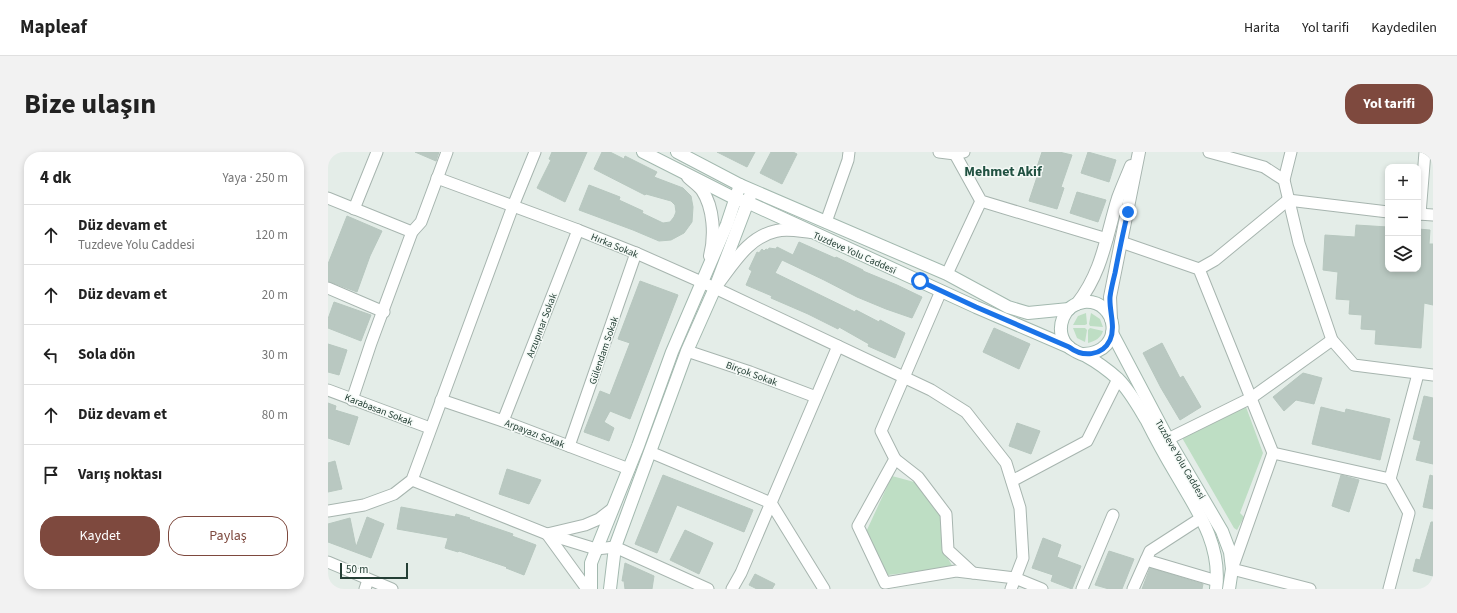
<!DOCTYPE html>
<html lang="tr">
<meta charset="utf-8">
<style>
body{margin:0;font-family:"Source Sans 3",sans-serif;background:#f2f2f2;color:#222}
.controls{position:absolute;right:12px;top:12px;display:grid;overflow:hidden;border-radius:8px;box-shadow:0 2px 6px #0003}
.controls button{width:36px;height:36px;display:grid;place-items:center;padding:0;border:0;border-bottom:1px solid #e0e0e0;background:#fff;color:#222;font:20px sans-serif}
.scale{position:absolute;left:12px;bottom:10px;width:68px;box-sizing:border-box;padding-left:4px;border:2px solid #243f35;border-top:0;font-size:11px;line-height:14px;white-space:nowrap;color:#243f35;-webkit-text-stroke:3px #f5faf7;paint-order:stroke}
.stop{position:absolute;width:12px;height:12px;margin:-9px;border:3px solid #1a73e8;border-radius:50%;background:#fff}
.stop.end{background:#1a73e8;border-color:#fff;box-shadow:0 1px 4px #0008}
.list{margin:0;padding:0;list-style:none}
h2{display:flex;justify-content:space-between;align-items:center;height:52px;margin:0;padding:0 16px;font-size:17px}
h2 small{font-size:13px;font-weight:400;color:#767676}
.list li{display:grid;grid-template-columns:26px 1fr auto;gap:12px;align-items:center;box-sizing:border-box;height:60px;padding:0 16px;border-top:1px solid #e0e0e0}
.list b{display:block;font-size:15px;white-space:nowrap}
.list p{margin:0;font-size:13px;white-space:nowrap;color:#767676}
.list em{font-size:13px;font-style:normal;color:#767676}
.actions{display:flex;gap:8px;padding:12px 16px}
.actions a{flex:1;padding:9px 0;border:1px solid #7e493e;border-radius:16px;text-align:center;font-size:14px;color:#7e493e}
.actions .main{background:#7e493e;color:#fff}
.icon{flex:none;width:22px;height:22px;fill:none;stroke:currentColor;stroke-width:2;stroke-linecap:round;stroke-linejoin:round}
.map{position:relative;flex:none;width:1105px;height:437px;overflow:hidden;border-radius:16px}
header{display:flex;align-items:center;gap:24px;box-sizing:border-box;height:56px;padding:0 20px;background:#fff;border-bottom:1px solid #e0e0e0}
header strong{font-size:19px}
nav{display:flex;gap:22px;margin-inline-start:auto;font-size:14px}
.intro{display:flex;align-items:center;justify-content:space-between;box-sizing:border-box;height:96px;padding:0 24px}
h1{margin:0;font-size:28px}
.button{padding:10px 18px;border-radius:16px;background:#7e493e;color:#fff;font-size:14px;font-weight:700}
main{display:flex;gap:24px;padding:0 24px}
aside{flex:1;background:#fff;border-radius:16px;box-shadow:0 2px 6px #0003}
.map>svg:first-child{display:block}
</style>
<header>
<strong>Mapleaf</strong>
<nav><a>Harita</a><a>Yol tarifi</a><a>Kaydedilen</a></nav>
</header>
<div class="intro"><h1>Bize ulaşın</h1><a class="button">Yol tarifi</a></div>
<main>
<aside>
<h2>4 dk<small>Yaya · 250 m</small></h2>
<ul class="list">
<li><svg class="icon" aria-label="ahead" viewBox="0 0 24 24"><path d="M12 20V5M6 11l6-6 6 6"/></svg><div><b>Düz devam et</b><p>Tuzdeve Yolu Caddesi</p></div><em>120 m</em></li>
<li><svg class="icon" aria-label="ahead" viewBox="0 0 24 24"><path d="M12 20V5M6 11l6-6 6 6"/></svg><div><b>Düz devam et</b></div><em>20 m</em></li>
<li><svg class="icon" aria-label="left" viewBox="0 0 24 24"><path d="M17 20v-9H6M10 6l-5 5 5 5"/></svg><div><b>Sola dön</b></div><em>30 m</em></li>
<li><svg class="icon" aria-label="ahead" viewBox="0 0 24 24"><path d="M12 20V5M6 11l6-6 6 6"/></svg><div><b>Düz devam et</b></div><em>80 m</em></li>
<li><svg class="icon" aria-label="arrive" viewBox="0 0 24 24"><path d="M6 21V4h12l-3 4 3 4H6"/></svg><div><b>Varış noktası</b></div></li>
</ul>
<div class="actions"><a class="main">Kaydet</a><a>Paylaş</a></div>
</aside>
<div class="map">
<svg width="1105" height="437" viewBox="0 0 1105 437">
<rect width="100%" height="100%" fill="#e4ede8"/>
<g fill="#bedec4">
<path d="M758 161 759 172 757 173H745L750 164Z"/>
<path d="M763 161 772 167 775 175 762 174 761 172Z"/>
<path d="M745 176H757L759 178 757 190 749 186Z"/>
<path d="M762 176 775 179C773 186 767 189 760 191V178Z"/>
<path d="M918 255 935 301 912 361 916 365 909 378 906 376 853 284Z"/>
<path d="M564 324 590 331 615 365 616 400 625 415 560 423 538 380Z"/>
</g>
<g fill="#b9c8c1" stroke="#b7c7bf">
<path d="M87 0H111L108 9Z"/>
<path d="M224 0H259L237 50 209 36 223 8 221 7Z"/>
<path d="M274 0H282L296 7 297 4 329 20 326 25 355 36 363 44 365 55 364 70 356 81 343 88 331 89 305 78 251 58 261 33 292 45 291 48 315 59 314 61 335 71 342 70 346 65 348 60 347 53 343 49 318 42 317 43 266 17Z"/>
<path d="M389 0H427L419 15Z"/>
<path d="M443 0H465L469 2 454 32 432 21Z"/>
<path d="M714 0H731L744 3 733 35 736 36 729 57 701 49 712 16 709 15Z"/>
<path d="M760 0 788 8 781 30 753 21Z"/>
<path d="M749 40 778 48 770 70 742 61Z"/>
<path d="M19 64 54 79 42 104 29 140 0 129V112Z"/>
<path d="M1028 73 1060 75V117H1090V77L1102 78 1101 92H1105V153L1096 151 1093 196 1047 192 1048 178 1033 177 1034 163 1021 162 1022 148 1008 147 1010 120 995 118 997 83 1027 85Z"/>
<path d="M471 90 507 106 508 105 535 118V119L569 133 594 145 584 166 558 157 529 145 496 128 454 108 447 121 527 160 528 158 551 170 552 168 577 181 567 206 540 194 541 192 511 175 510 177 480 162 443 146 444 144 418 133 424 119 421 117 429 100 431 101 434 97 436 99 438 97 440 98 441 96 448 97 449 95 465 103Z"/>
<path d="M312 129 350 143 302 267 282 259 276 270 286 276 281 289 256 280 272 239 282 243 302 191 290 187Z"/>
<path d="M6 150 43 163 33 189 0 176V167Z"/>
<path d="M666 176 702 192 691 217 655 200Z"/>
<path d="M834 191 852 226 855 224 873 255 852 268 833 236 815 201Z"/>
<path d="M0 192 19 198 11 223 0 220Z"/>
<path d="M975 221 994 226 986 252 968 248 956 259 945 245Z"/>
<path d="M1096 244 1105 246V312L1088 308 1093 289 1085 287Z"/>
<path d="M0 251 8 254 7 258 30 265 21 293 0 286Z"/>
<path d="M993 255 1017 261 1018 257 1062 267 1052 308 984 292Z"/>
<path d="M689 271 712 279 703 302 681 294Z"/>
<path d="M7 309 14 337 0 340V311Z"/>
<path d="M179 317 213 328 201 352 171 342Z"/>
<path d="M335 323 425 358 416 380 349 353 329 401 307 392Z"/>
<path d="M1013 323 1031 328 1021 360 1004 354Z"/>
<path d="M1102 323 1105 324V357L1095 355Z"/>
<path d="M73 355 127 365 128 362 142 366 141 367 185 382 184 384 208 393 196 423 178 416 179 415 131 399 130 400 117 396 120 386 69 377Z"/>
<path d="M39 365 56 372 43 406 0 390V372L22 366 28 395Z"/>
<path d="M1103 370H1105V424L1085 419 1088 407 1092 408Z"/>
<path d="M357 378 385 391 371 422 342 408Z"/>
<path d="M715 386 733 393 729 405 753 414 744 437 723 429 725 423 704 416Z"/>
<path d="M781 399 806 407 794 437H781L767 433Z"/>
<path d="M297 411 326 424 324 437H297L296 429H294Z"/>
<path d="M822 416 875 432 874 437H814Z"/>
<path d="M427 422 447 432 444 437H429L421 433Z"/>
</g>
<g fill="none" stroke-linecap="round" stroke-linejoin="round">
<g stroke="#a7b5af" stroke-width="13">
<g id="minor">
<path d="M611 0 627 2 636 0"/>
<path d="M881 0 936 15 956 28 971 91 1004 188 1026 213 1105 223"/>
<path d="M627 2 653 49 779 87"/>
<path d="M109 26 250 78 308 101 387 136 603 238 638 260 678 311 692 356 695 406 683 437"/>
<path d="M956 28 963 0"/>
<path d="M0 46 84 80"/>
<path d="M26 57 49 0"/>
<path d="M1090 62 1105 63"/>
<path d="M1092 62 1097 0"/>
<path d="M498 70 520 8 521 0"/>
<path d="M793 90 871 117 945 301 904 417 982 437"/>
<path d="M871 117 887 108 960 48 1060 60"/>
<path d="M619 122 653 49"/>
<path d="M0 136 56 160"/>
<path d="M613 139 553 279 567 307 530 374 557 431 628 419 687 426 714 437"/>
<path d="M359 199 422 220 488 245"/>
<path d="M0 238 102 276"/>
<path d="M24 248 43 191 84 80 93 70 119 0"/>
<path d="M113 248 175 269 301 317"/>
<path d="M175 269 250 78"/>
<path d="M840 287 923 246 1004 188"/>
<path d="M241 294 308 101"/>
<path d="M322 300 443 351 496 437"/>
<path d="M945 301 1062 327"/>
<path d="M567 307 590 325 618 362 620 398 645 421"/>
<path d="M84 328 219 382 268 397 287 395 380 437"/>
<path d="M684 329 759 289 790 227"/>
<path d="M0 359 36 353 66 342 84 328 185 54 207 0"/>
<path d="M818 408 889 429"/>
<path d="M0 410 64 437"/>
<path d="M37 437 40 428"/>
<path d="M259 437 219 382 257 373 271 367 284 357"/>
<path d="M404 437 413 421 510 194"/>
<path d="M754 437 785 363"/>
<path d="M805 437 822 399 873 366"/>
<path d="M1061 437 1081 361 1062 327 1090 222"/>
</g>
</g>
<g stroke="#a7b5af" stroke-width="14">
<g id="tertiary">
<path d="M360 25C364 29 370 33 374 38 386 56 387 84 382 104"/>
<path d="M391 130C407 109 421 85 448 79 459 76 472 79 483 80"/>
<path d="M749 152C775 119 778 84 790 46 794 35 799 24 803 14"/>
<path d="M783 167 782 145 811 0"/>
</g>
</g>
<g stroke="#a3b9af" stroke-width="14">
<g id="secondary">
<path d="M315 0 408 47 419 50 648 155 741 195"/>
<path d="M349 0 412 33 619 122 680 155 700 161 741 157"/>
<path d="M784 181 840 287 894 379 902 400 904 417 901 437"/>
<path d="M756 202C798 200 790 147 756 150 747 151 738 157 735 166 730 179 734 193 747 199 750 201 754 202 758 204 769 210 780 218 790 227 802 239 810 254 819 269 828 287 838 305 848 322 869 358 894 393 888 437"/>
<path d="M263 437V411L310 294 344 200 399 72 412 33"/>
<path d="M282 437 287 395 359 199 387 136 422 44"/>
</g>
</g>
<use href="#minor" stroke="#fff" stroke-width="11"/>
<use href="#tertiary" stroke="#fff" stroke-width="12"/>
<use href="#secondary" stroke="#fff" stroke-width="12"/>
</g>
<g fill="none" stroke-linecap="round" stroke-linejoin="round">
<path stroke="#1a73e8" stroke-width="5" d="M592 129 648 155 741 195C754 205 774 205 782 188 788 175 781 159 782 145 783 137 785 129 787 121 791 100 795 80 800 60"/>
</g>
<g text-anchor="middle" stroke-width="3" stroke-linejoin="round" paint-order="stroke">
<g font-size="10" fill="#243f35" stroke="#f5faf7">
<text transform="translate(287 93) rotate(22)" y="4">Hırka Sokak</text>
<text transform="translate(527 100) rotate(24)" y="4">Tuzdeve Yolu Caddesi</text>
<text transform="translate(213 173) rotate(-69)" y="4">Arzupınar Sokak</text>
<text transform="translate(275 198) rotate(-71)" y="4">Gülendam Sokak</text>
<text transform="translate(424 221) rotate(20)" y="4">Birçok Sokak</text>
<text transform="translate(51 257) rotate(21)" y="4">Karabasan Sokak</text>
<text transform="translate(207 281) rotate(21)" y="4">Arpayazı Sokak</text>
<text transform="translate(853 307) rotate(60)" y="4">Tuzdeve Yolu Caddesi</text>
</g>
<g font-size="14" font-weight="bold" fill="#205141" stroke="#f5faf7">
<text x="675" y="24">Mehmet Akif</text>
</g>
</g>
</svg>
<div class="controls">
<button>+</button>
<button>−</button>
<button><svg class="icon" aria-label="layers" viewBox="0 0 24 24"><path d="M12 4l9 5-9 5-9-5zM3 14l9 5 9-5"/></svg></button>
</div>
<div class="scale">50 m</div>
<div class="stop" style="left:592px;top:129px"></div>
<div class="stop end" style="left:800px;top:60px"></div>
</div>
</main>
